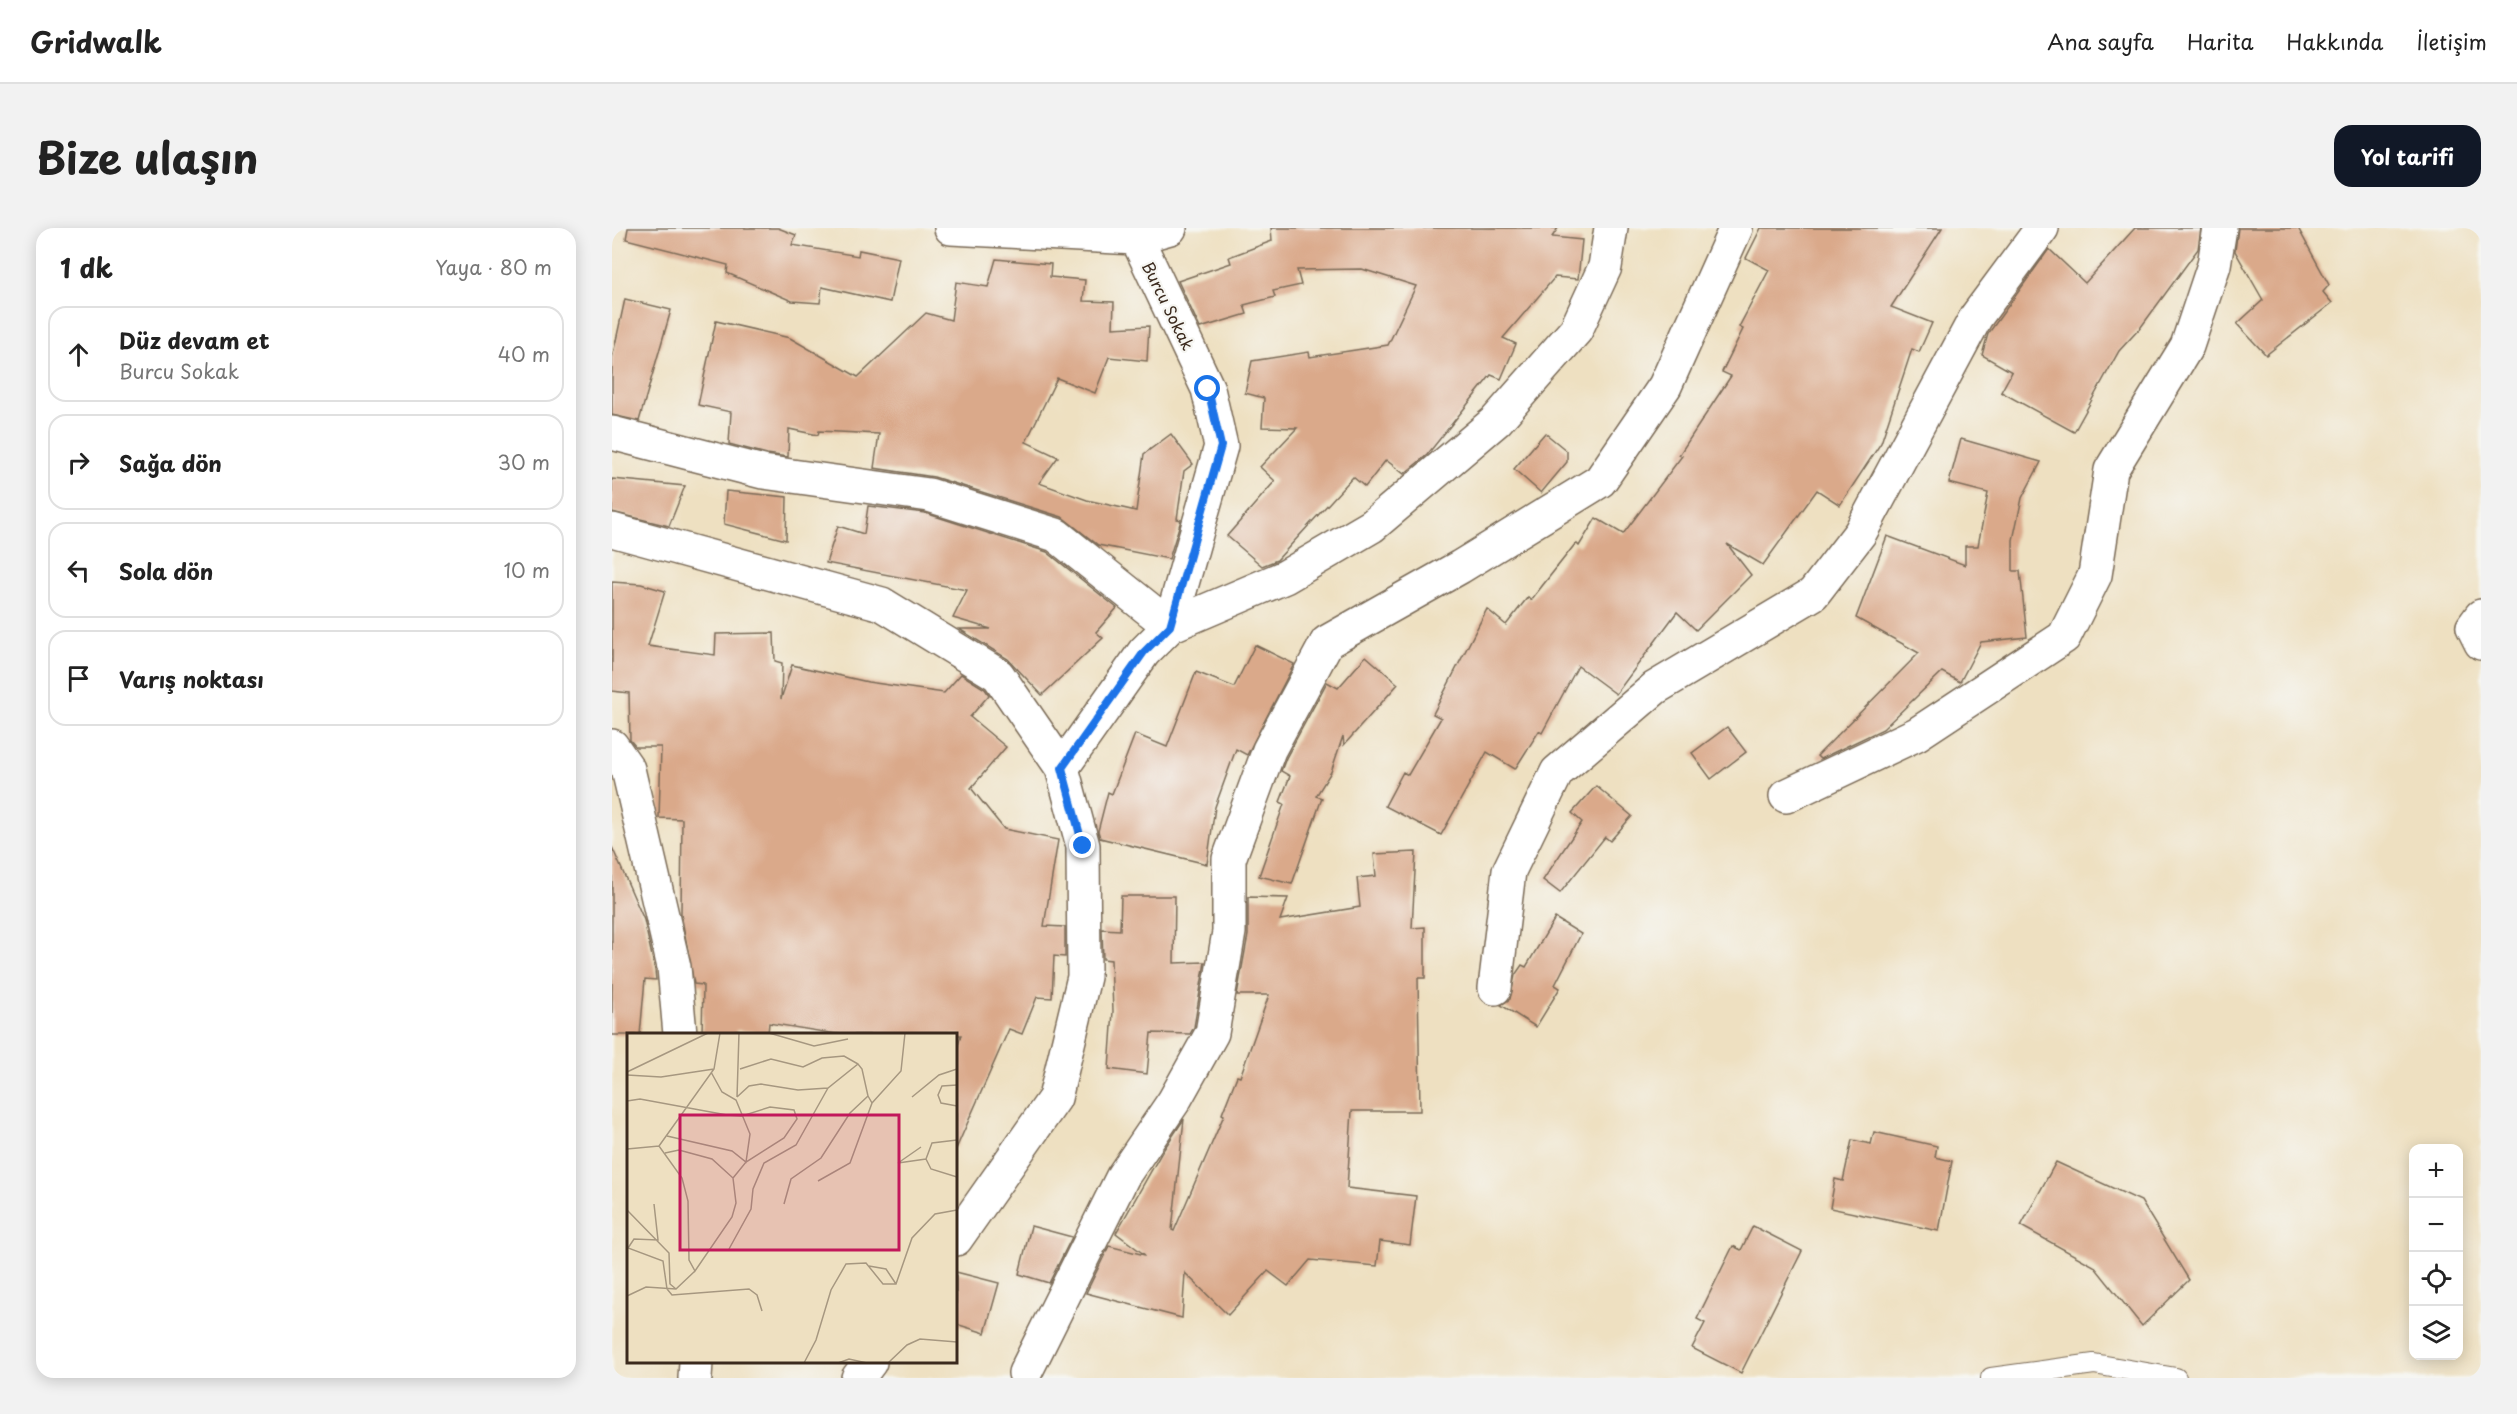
<!DOCTYPE html>
<html lang="tr">
<meta charset="utf-8">
<style>
body{margin:0;font-family:"Playpen Sans",sans-serif;background:#f2f2f2;color:#222}
.controls{position:absolute;right:18px;bottom:18px;display:grid;overflow:hidden;border-radius:12px;box-shadow:0 3px 15px #0003}
.controls button{width:54px;height:54px;display:grid;place-items:center;padding:0;border:0;border-bottom:2px solid #e0e0e0;background:#fff;color:#222;font:30px sans-serif}
.stop{position:absolute;width:18px;height:18px;margin:-14px;border:4px solid #1a73e8;border-radius:50%;background:#fff}
.stop.end{background:#1a73e8;border-color:#fff;box-shadow:0 2px 6px #0008}
.list{margin:0;padding:0;list-style:none}
h2{display:flex;justify-content:space-between;align-items:center;height:78px;margin:0;padding:0 24px;font-size:26px}
h2 small{font-size:20px;font-weight:400;color:#767676}
.list li{display:grid;grid-template-columns:39px 1fr auto;gap:18px;align-items:center;box-sizing:border-box;height:96px;margin:0 12px 12px;padding:0 12px;border:2px solid #e0e0e0;border-radius:18px}
.list b{display:block;font-size:22px;white-space:nowrap}
.list p{margin:0;font-size:20px;white-space:nowrap;color:#767676}
.list em{font-size:20px;font-style:normal;color:#767676}
.icon{flex:none;width:33px;height:33px;fill:none;stroke:currentColor;stroke-width:2;stroke-linecap:round;stroke-linejoin:round}
.map{position:relative;flex:none;width:1869px;height:1150px;overflow:hidden;border-radius:18px}
header{display:flex;align-items:center;gap:36px;box-sizing:border-box;height:84px;padding:0 30px;background:#fff;border-bottom:2px solid #e0e0e0}
header strong{font-size:28px}
nav{display:flex;gap:33px;margin-inline-start:auto;font-size:21px}
.intro{display:flex;align-items:center;justify-content:space-between;box-sizing:border-box;height:144px;padding:0 36px}
h1{margin:0;font-size:42px}
.button{padding:15px 27px;border-radius:18px;background:#111827;color:#fff;font-size:21px;font-weight:700}
main{display:flex;gap:36px;padding:0 36px}
aside{flex:1;background:#fff;border-radius:18px;box-shadow:0 3px 15px #0003}
.map>svg:first-child{display:block}
</style>
<header>
<strong>Gridwalk</strong>
<nav><a>Ana sayfa</a><a>Harita</a><a>Hakkında</a><a>İletişim</a></nav>
</header>
<div class="intro"><h1>Bize ulaşın</h1><a class="button">Yol tarifi</a></div>
<main>
<aside>
<h2>1 dk<small>Yaya · 80 m</small></h2>
<ul class="list">
<li><svg class="icon" aria-label="ahead" viewBox="0 0 24 24"><path d="M12 20V5M6 11l6-6 6 6"/></svg><div><b>Düz devam et</b><p>Burcu Sokak</p></div><em>40 m</em></li>
<li><svg class="icon" aria-label="right" viewBox="0 0 24 24"><path d="M7 20v-9h11M14 6l5 5-5 5"/></svg><div><b>Sağa dön</b></div><em>30 m</em></li>
<li><svg class="icon" aria-label="left" viewBox="0 0 24 24"><path d="M17 20v-9H6M10 6l-5 5 5 5"/></svg><div><b>Sola dön</b></div><em>10 m</em></li>
<li><svg class="icon" aria-label="arrive" viewBox="0 0 24 24"><path d="M6 21V4h12l-3 4 3 4H6"/></svg><div><b>Varış noktası</b></div></li>
</ul>
</aside>
<div class="map">
<svg width="1869" height="1150" viewBox="0 0 1869 1150">
<rect width="100%" height="100%" fill="#f6f6f2"/>
<filter id="ink" filterUnits="userSpaceOnUse"><feTurbulence type="fractalNoise" baseFrequency=".0167" numOctaves="2"/><feDisplacementMap in="SourceGraphic" scale="12" xChannelSelector="R" yChannelSelector="G"/><feConvolveMatrix kernelMatrix="1 2 1 2 8 2 1 2 1" color-interpolation-filters="sRGB"/></filter>
<filter id="wash" filterUnits="userSpaceOnUse"><feTurbulence type="fractalNoise" baseFrequency=".008" numOctaves="4" result="noise"/><feDisplacementMap in="SourceGraphic" scale="24" xChannelSelector="R" yChannelSelector="G"/><feGaussianBlur stdDeviation="1.35" result="paint"/><feColorMatrix in="noise" values="0 0 0 0 0 0 0 0 0 0 0 0 0 0 0 0 0 1.4 0 .05"/><feComposite in="paint" operator="in"/></filter>
<g filter="url(#wash)">
<rect width="100%" height="100%" fill="#eee0c1"/>
<g id="blocks">
<g fill="#daa98a">
<path d="M16 0H166L184 7 180 17 246 28 247 22 287 30 278 74 210 59 208 75 180 73 115 45 116 37 14 11Z"/>
<path d="M659 0H946L940 9 970 12 966 51 943 49 891 110 904 116 889 151 879 147 815 227 792 246 774 232 753 259 741 249 665 332 650 338 615 308 663 253 648 239 685 200 650 199 652 170 633 165 640 133 697 124 698 129 776 117 804 58 750 41 685 42 689 57 661 63 663 69 632 77 635 86 588 100 566 53 619 35 617 29 660 13Z"/>
<path d="M1149 0H1330L1279 79 1320 95 1307 124 1300 121 1269 215 1228 277 1205 262 1151 337 1115 316 1139 347 1084 402 1065 384 1004 466 966 438 930 505 927 503 903 541 875 524 829 607 773 578 791 544 796 547 829 490 821 486 875 381 894 397 916 369 919 372 964 315 967 318 984 290 1011 306 1070 228 1067 227 1119 148 1110 144 1131 101 1127 99 1157 42 1134 30Z"/>
<path d="M1523 0H1589L1586 21 1529 99 1507 123 1462 204 1389 164 1400 144 1370 127 1376 106 1437 21 1473 55Z"/>
<path d="M1626 0H1686L1717 57 1711 64 1720 75 1654 127 1625 96 1651 72 1623 23Z"/>
<path d="M384 31 439 36 438 49 473 52 471 73 502 74 501 100 537 98 535 133 497 129 483 165 445 150 414 214 446 229 427 255 475 272 524 283 532 226 559 206 581 236 572 243 565 291 569 292 557 331 486 317 450 289 322 249 262 240 267 206 207 203 206 207 177 201 176 229 155 226 117 216 119 184 86 177 104 93 178 110 246 149 314 85 339 92 344 54 376 59Z"/>
<path d="M13 71 59 82 27 193 0 187V131Z"/>
<path d="M933 205 955 223V234L929 265 902 241Z"/>
<path d="M1349 211 1429 234 1410 270 1401 312V343H1408L1415 409 1369 414 1348 454 1330 444 1271 501 1208 531 1205 528 1307 425 1244 390 1275 308 1353 337V318H1366L1376 265 1337 255Z"/>
<path d="M0 251 73 258 57 298 0 284Z"/>
<path d="M114 263 175 269 174 312 112 296Z"/>
<path d="M256 278 313 285 435 324 505 380 484 404 491 410 430 467 396 431 347 401H379L341 390 355 362 214 335 226 298 252 306Z"/>
<path d="M0 354 29 356 53 363 36 418 103 427 104 406 162 405 163 433 170 435 169 471 180 437 256 454 332 465 349 446 373 461 377 467 358 489 394 519 359 560 392 601 446 612 432 698 453 699V729L442 728 440 770 425 769 410 806 397 801 344 921V824L349 807H230L157 795 156 805 124 802V807H90L91 757 82 756 69 686 70 591 47 590 49 519H24L18 512 17 465 0 463Z"/>
<path d="M643 417 682 436 635 527 624 521 603 579 595 636 488 610 486 603 496 564 500 566 523 506 555 519 584 444 622 459Z"/>
<path d="M754 428 786 456 732 517 731 508 719 544 704 568 710 570 680 656 647 648 672 576 668 574 678 548 669 543 674 530 715 454 726 460Z"/>
<path d="M1115 499 1134 524 1099 551 1080 525Z"/>
<path d="M984 558 1020 588 998 613 993 609 948 665 931 652 970 594 960 585Z"/>
<path d="M0 619 32 692 43 742 44 752 33 751 28 807H0Z"/>
<path d="M804 624 800 700 813 699V750H806L808 883H740L735 960 804 968 798 1017 768 1013 765 1038 698 1032 676 1058 656 1043 616 1087 573 1045 570 1090 474 1065 497 1018 533 1027 504 1005 550 924 572 891 560 1002 562 1003 612 887 610 886 625 848 628 849 657 767H625L636 707V669L676 670 668 692 748 679 745 650 764 648 762 626Z"/>
<path d="M509 668H563L562 735 593 734 582 799 578 806 539 805 535 846 497 841 501 783 499 732 491 731 490 701 508 702Z"/>
<path d="M943 690 969 706 943 757 948 760 924 799 889 777 898 771 903 747 910 737 914 739Z"/>
<path d="M1262 904 1325 918 1323 929 1340 933 1327 1003 1218 980 1223 951 1231 953 1240 912 1259 916Z"/>
<path d="M1444 934 1529 973 1577 1052 1530 1098 1482 1038 1409 998Z"/>
<path d="M419 998 460 1009 437 1055 407 1046Z"/>
<path d="M1141 998 1190 1023 1129 1145 1080 1120 1093 1095 1085 1091 1121 1018 1129 1022Z"/>
<path d="M344 1044 387 1055 373 1105 344 1096Z"/>
</g>
</g>
</g>
<g filter="url(#ink)">
<use href="#blocks" fill-opacity="0" stroke="#7a6a57" stroke-width="1.5"/>
<g fill="none" stroke-linecap="round" stroke-linejoin="round">
<g stroke="#7a6a57" stroke-width="22">
<path id="lane" d="M1379 1150 1482 1136 1564 1150"/>
</g>
<g stroke="#7a6a57" stroke-width="36">
<g id="street">
<path d="M339 0 523 10 558 0"/>
<path d="M0 205 151 244 317 267 444 307 558 398 609 218 596 161 520 0"/>
<path d="M0 302 270 376 386 447 450 540 471 618 472 749 443 870 344 1011"/>
<path d="M1869 388 1861 399 1869 415"/>
<path d="M0 518 16 541 62 739 68 806"/>
<path d="M450 540 532 424 558 398 673 349 760 298 884 193 964 102 993 39 999 0"/>
<path d="M1174 568 1305 506 1452 409 1483 347 1499 242 1575 118 1602 37 1608 0"/>
<path d="M883 760 897 643 945 544 1043 460 1201 366 1248 305 1364 89 1430 0"/>
<path d="M413 1145 511 948 562 873 600 805 617 704V631L657 522 715 414 848 339 988 253 1053 158 1124 0"/>
<path d="M83 1150 84 1134"/>
<path d="M246 1150 258 1134"/>
</g>
</g>
<use href="#lane" stroke="#fff" stroke-width="20"/>
<use href="#street" stroke="#fff" stroke-width="33"/>
</g>
</g>
<g fill="none" stroke-linecap="round" stroke-linejoin="round" filter="url(#ink)">
<path stroke="#1a73e8" stroke-width="8" d="M471 618 450 540 532 424 558 398 609 218 596 161"/>
</g>
<g text-anchor="middle" stroke-width="4.5" stroke-linejoin="round" paint-order="stroke">
<g font-size="16" fill="#3b2a1e" stroke="#f6f6f2">
<text transform="translate(556 78) rotate(64)" y="6">Burcu Sokak</text>
</g>
</g>
<g transform="translate(15 805)">
<rect width="330" height="330" fill="#eee0c1"/>
<path fill="none" stroke="#a69780" stroke-width="1.5" d="M142 0 187 13 221 6M113 36 144 26 176 34 195 25 217 23 231 31M0 39 81 0M0 42 34 44 87 36M330 52 315 53 311 62 314 70 330 73M110 64 122 53 134 51 171 57 201 55 231 31 235 36 241 63 223 80 194 125 164 146 157 171M110 64 112 0M285 64 312 42 330 36M0 68 13 66 100 82 115 83 143 74 167 77 170 86 157 105 119 129 106 145M245 70 274 38 278 0M40 103 105 118 119 129 123 101 109 67 95 59 84 39M330 107 305 110 299 126 304 136 330 144M32 113 87 36 93 0M294 114 271 130 299 126M0 116 32 113 55 145 61 168 62 227 68 238 105 184 109 170 106 145 85 126 52 117 38 120M191 148 223 130 245 70 241 63M27 171 31 207 7 206 1 215 36 228 40 256 45 262 122 256 130 262 135 278M0 177 42 220 43 251 49 256M102 216 124 176 126 156 137 130 169 112 201 55M242 233 259 236 269 251M0 263 19 254 49 256 68 238M177 330 189 307 204 257 219 231 239 230 256 251H269L285 205 308 181 330 177M211 330 222 326 240 330M261 330 280 312 293 306 330 309"/>
<path fill="#c2185b" fill-opacity="0.15" stroke="#c2185b" stroke-width="3" d="M53 82H272V217H53Z"/>
<rect width="330" height="330" fill="none" stroke="#3b2a1e" stroke-width="3"/>
</g>
</svg>
<div class="controls">
<button>+</button>
<button>−</button>
<button><svg class="icon" aria-label="locate" viewBox="0 0 24 24"><circle cx="12" cy="12" r="6"/><path d="M12 2v4M12 18v4M2 12h4M18 12h4"/></svg></button>
<button><svg class="icon" aria-label="layers" viewBox="0 0 24 24"><path d="M12 4l9 5-9 5-9-5zM3 14l9 5 9-5"/></svg></button>
</div>
<div class="stop" style="left:596px;top:161px"></div>
<div class="stop end" style="left:471px;top:618px"></div>
</div>
</main>
